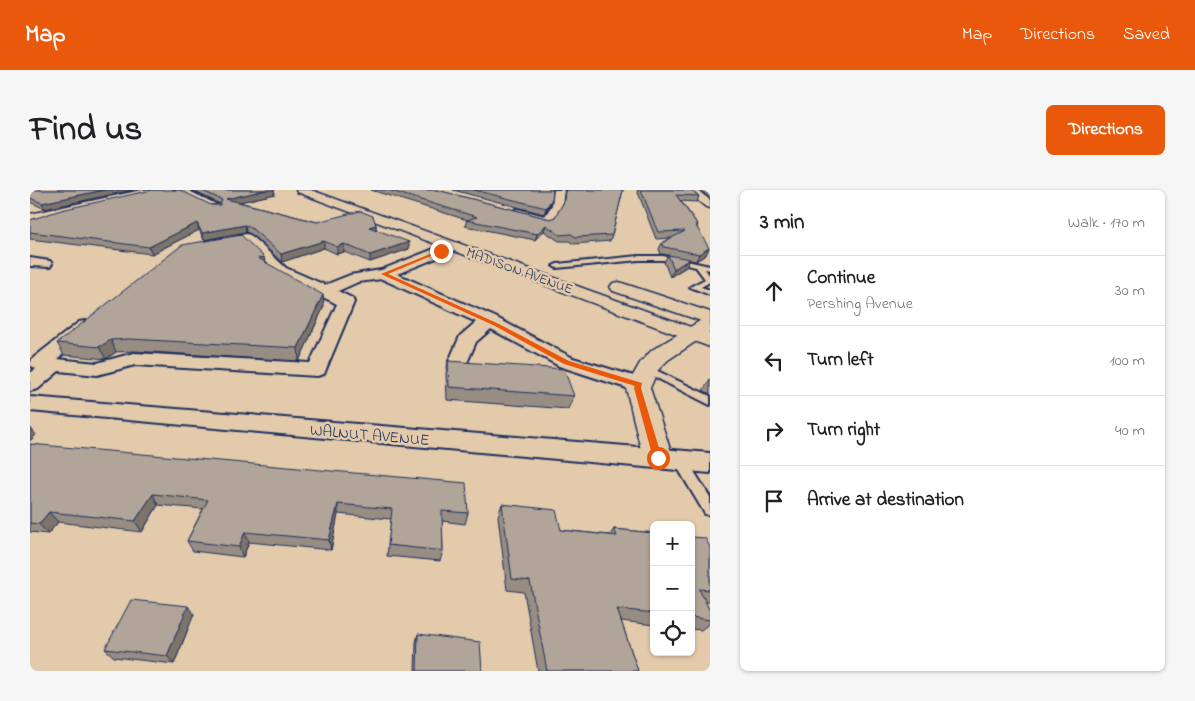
<!DOCTYPE html>
<meta charset="utf-8">
<style>
body{margin:0;font-family:"Indie Flower",sans-serif;background:#f6f6f6;color:#202124}
.controls{position:absolute;right:15px;bottom:15px;display:grid;overflow:hidden;border-radius:8px;box-shadow:0 1px 4px #0004}
.controls button{width:45px;height:45px;display:grid;place-items:center;padding:0;border:0;border-bottom:1px solid #e0e0e0;background:#fff;color:#202124;font:25px sans-serif}
.stop{position:absolute;width:15px;height:15px;margin:-11px;border:4px solid #ea580c;border-radius:50%;background:#fff}
.stop.end{background:#ea580c;border-color:#fff;box-shadow:0 1px 5px #0008}
.list{margin:0;padding:0;list-style:none}
h2{display:flex;justify-content:space-between;align-items:center;height:65px;margin:0;padding:0 20px;font-size:21px}
h2 small{font-size:16px;font-weight:400;color:#757577}
.list li{display:grid;grid-template-columns:32px 1fr auto;gap:15px;align-items:center;box-sizing:border-box;height:70px;padding:0 20px;border-top:1px solid #e0e0e0}
.list b{display:block;font-size:19px;white-space:nowrap}
.list p{margin:0;font-size:16px;white-space:nowrap;color:#757577}
.list em{font-size:16px;font-style:normal;color:#757577}
.icon{flex:none;width:28px;height:28px;fill:none;stroke:currentColor;stroke-width:2;stroke-linecap:round;stroke-linejoin:round}
.map{position:relative;flex:none;width:680px;height:481px;overflow:hidden;border-radius:8px}
header{display:flex;align-items:center;gap:30px;box-sizing:border-box;height:70px;padding:0 25px;background:#ea580c;color:#fff}
header strong{font-size:24px}
nav{display:flex;gap:28px;margin-inline-start:auto;font-size:18px}
.intro{display:flex;align-items:center;justify-content:space-between;box-sizing:border-box;height:120px;padding:0 30px}
h1{margin:0;font-size:35px}
.button{padding:12px 22px;border-radius:8px;background:#ea580c;color:#fff;font-size:18px;font-weight:700}
main{display:flex;gap:30px;padding:0 30px}
aside{flex:1;background:#fff;border-radius:8px;box-shadow:0 1px 4px #0004}
.map>svg:first-child{display:block}
</style>
<header>
<strong>Map</strong>
<nav><a>Map</a><a>Directions</a><a>Saved</a></nav>
</header>
<div class="intro"><h1>Find us</h1><a class="button">Directions</a></div>
<main>
<div class="map">
<svg width="680" height="481" viewBox="0 0 680 481">
<rect width="100%" height="100%" fill="#e3caab"/>
<filter id="ink" filterUnits="userSpaceOnUse"><feTurbulence type="fractalNoise" baseFrequency=".02" numOctaves="2"/><feDisplacementMap in="SourceGraphic" scale="10" xChannelSelector="R" yChannelSelector="G"/><feConvolveMatrix kernelMatrix="1 2 1 2 8 2 1 2 1" color-interpolation-filters="sRGB"/></filter>
<g filter="url(#ink)">
<g fill="none" stroke-linecap="round" stroke-linejoin="round">
<g stroke="#1b2f5e" stroke-width="4">
<g id="service">
<path d="M609 66H633L680 76V80L675 79 680 86V92L671 97 680 100V105L660 97 675 89 666 77 633 70H609L527 78 523 76 527 74Z"/>
<path d="M617 176 680 206V215L613 181 612 179 613 177Z"/>
<path d="M650 265 655 267 680 307V326L675 324 643 270 645 267Z"/>
</g>
</g>
<g stroke="#1b2f5e" stroke-width="4">
<g id="minor">
<path d="M144 0H157L192 17 191 19H183Z"/>
<path d="M524 0H534L532 15 522 32 518 33 483 24 481 22 487 19 515 26 522 15Z"/>
<path d="M216 44 220 45 256 78 295 95 320 85 351 80 419 53H429L431 56 429 59 367 84 465 127 543 168 617 190 620 195 617 200 609 202 529 176 461 139 446 152 436 175 429 177 422 175 419 171 430 146 446 132 352 89 328 92 308 101 322 108 324 112 294 184 287 186 105 175 67 185 29 181 8 199 0 201V183L6 179 0 175 2 169 49 132 55 131 61 132 64 136 61 140 27 169 67 173 104 163 280 173 307 114 246 84 213 52 180 58 173 54 180 50Z"/>
<path d="M0 68 20 71 22 74 20 77 0 76Z"/>
<path d="M0 207 680 263V283L0 221Z"/>
</g>
</g>
<g stroke="#1b2f5e" stroke-width="3">
<g id="tertiary">
<path d="M112 0H132L127 3 0 32V24Z"/>
<path d="M655 0H667L680 10V18L676 17Z"/>
<path d="M680 127V142L638 170 628 180 620 198 643 268 638 276 628 279 618 276 613 268 596 198 610 173 622 160 673 129Z"/>
</g>
</g>
<g stroke="#1b2f5e" stroke-width="3">
<g id="primary">
<path d="M266 0H281L680 144V157L267 2Z"/>
<path d="M589 92 680 122V134L583 101 580 97 583 93Z"/>
</g>
</g>
<use href="#service" fill="#e3caab" fill-rule="evenodd"/>
<use href="#minor" fill="#e3caab" fill-rule="evenodd"/>
<use href="#tertiary" fill="#e3caab" fill-rule="evenodd"/>
<use href="#primary" fill="#e3caab" fill-rule="evenodd"/>
</g>
<g fill="#988d83" stroke="#1b2f5e">
<path d="M0 0H103L15 19 0 12Z"/>
<path d="M161 0H244L245 4 209 12 287 32 346 35V39L379 59 340 72 314 62 307 64 294 58 252 72 221 44 216 42 174 50 169 40 122 64 0 49V30L190 14Z"/>
<path d="M341 0H407L520 29 525 27 534 12 535 0H593L582 45 580 51 544 54 539 51H529L514 41 505 50 435 36 437 30Z"/>
<path d="M423 0H523L520 14 514 24Z"/>
<path d="M607 0H661L669 6 667 12 651 11 668 35 667 37 676 65 666 71 660 70 656 77 640 87 634 72 638 65 631 64 629 59 632 53 642 48 626 49Z"/>
<path d="M670 0H680V8Z"/>
<path d="M234 67 235 72 294 116 269 171 104 161 86 162 76 169 34 165 27 153Z"/>
<path d="M418 171 544 206 538 219 417 210 416 184Z"/>
<path d="M680 190V204L673 200Z"/>
<path d="M0 254 438 323 435 334 412 331 413 361 410 371 357 366 361 329 308 324 301 360 219 352 213 367 163 361 157 351 173 319 128 315 112 342 28 332 18 344 0 342Z"/>
<path d="M472 314 531 340 580 345 584 339 624 343V435L591 431 608 481H508L494 402 477 400 468 326Z"/>
<path d="M661 347 680 357V412H675L680 421V433L671 440 661 439Z"/>
<path d="M164 424 144 474 84 467 75 459Z"/>
<path d="M388 444 452 481H385L386 452Z"/>
</g>
<g fill="#7c736a" stroke="#1b2f5e">
<path d="M74 0H103L15 19 12 13Z"/>
<path d="M236 0H244L245 4 197 15 196 9Z"/>
<path d="M522 9 520 14 514 24 516 18Z"/>
<path d="M167 33 169 40 122 64 119 57Z"/>
<path d="M215 35 216 42 174 50 172 43Z"/>
<path d="M346 35V41L339 37Z"/>
<path d="M516 35 514 41 505 50 507 44Z"/>
<path d="M294 51V58L252 72 251 64Z"/>
<path d="M379 52V59L340 72V65Z"/>
<path d="M314 54V62L307 64V57Z"/>
<path d="M679 58 676 65 666 71 669 64Z"/>
<path d="M234 67 236 77 228 68Z"/>
<path d="M660 69 656 77 640 87 644 79Z"/>
<path d="M293 105 294 116 269 171 268 158Z"/>
<path d="M81 150 86 162 76 169 69 157Z"/>
<path d="M0 237 6 245 0 251Z"/>
<path d="M123 304 128 315 112 342 105 331Z"/>
<path d="M308 314V324L301 360 299 350Z"/>
<path d="M19 322 28 332 18 344 9 334Z"/>
<path d="M215 342 219 352 213 367 209 357Z"/>
<path d="M158 416 164 424 144 474 137 466Z"/>
</g>
<g fill="#b1a498" stroke="#1b2f5e">
<path d="M0 0H74L12 13 0 8Z"/>
<path d="M122 0H150L181 15H190L192 10 171 0H236L196 9 287 32 330 21 343 26 346 35 339 37 379 52 340 65 314 54 307 57 294 51 251 64 220 37 215 35 172 43 167 33 119 57 0 42V30L31 20Z"/>
<path d="M358 0H407L520 29 525 27 535 10 536 0H593L582 45 546 47 541 44 530 45 516 35 507 44 436 30 447 27Z"/>
<path d="M444 0H523L522 9 516 18Z"/>
<path d="M611 0H661L669 6 646 5 668 35 665 34 679 58 669 64 634 57 632 53 655 41 628 42Z"/>
<path d="M211 45 234 67 228 68 293 105 268 158 99 149 81 150 69 157 27 153 152 55Z"/>
<path d="M638 65 660 69 644 79Z"/>
<path d="M418 171 534 179 544 206 419 197Z"/>
<path d="M0 254 436 293 438 323 412 321 413 361 358 355 362 319 308 314 299 350 215 342 209 357 157 351 178 310 123 304 105 331 19 322 9 334 0 333Z"/>
<path d="M472 314 526 320 531 340 587 346 584 339 624 343V423L587 419 608 481H517L500 391 482 389Z"/>
<path d="M661 347 675 348 680 357V400L669 399 680 421V430L661 427Z"/>
<path d="M101 410 158 416 137 466 75 459Z"/>
<path d="M388 444 450 452 452 481H387Z"/>
</g>
</g>
<path fill="#ea580c" d="M410 60 413 61 358 84 469 134 539 171 612 193 611 198 632 268 631 271H625L623 268 604 198 605 196 534 174 465 136 351 84Z"/>
<g text-anchor="middle" stroke-width="5" stroke-linejoin="round" paint-order="stroke">
<g font-size="14" fill="#1b2f5e" stroke="#e3caab">
<text transform="translate(490 80) rotate(20)" y="5">MADISON AVENUE</text>
</g>
<g font-size="16" fill="#1b2f5e" stroke="#e3caab">
<text transform="translate(340 244) rotate(5)" y="6">WALNUT AVENUE</text>
</g>
</g>
</svg>
<div class="controls">
<button>+</button>
<button>−</button>
<button><svg class="icon" aria-label="locate" viewBox="0 0 24 24"><circle cx="12" cy="12" r="6"/><path d="M12 2v4M12 18v4M2 12h4M18 12h4"/></svg></button>
</div>
<div class="stop" style="left:628px;top:268px"></div>
<div class="stop end" style="left:411px;top:61px"></div>
</div>
<aside>
<h2>3 min<small>Walk · 170 m</small></h2>
<ul class="list">
<li><svg class="icon" aria-label="ahead" viewBox="0 0 24 24"><path d="M12 20V5M6 11l6-6 6 6"/></svg><div><b>Continue</b><p>Pershing Avenue</p></div><em>30 m</em></li>
<li><svg class="icon" aria-label="left" viewBox="0 0 24 24"><path d="M17 20v-9H6M10 6l-5 5 5 5"/></svg><div><b>Turn left</b></div><em>100 m</em></li>
<li><svg class="icon" aria-label="right" viewBox="0 0 24 24"><path d="M7 20v-9h11M14 6l5 5-5 5"/></svg><div><b>Turn right</b></div><em>40 m</em></li>
<li><svg class="icon" aria-label="arrive" viewBox="0 0 24 24"><path d="M6 21V4h12l-3 4 3 4H6"/></svg><div><b>Arrive at destination</b></div></li>
</ul>
</aside>
</main>
